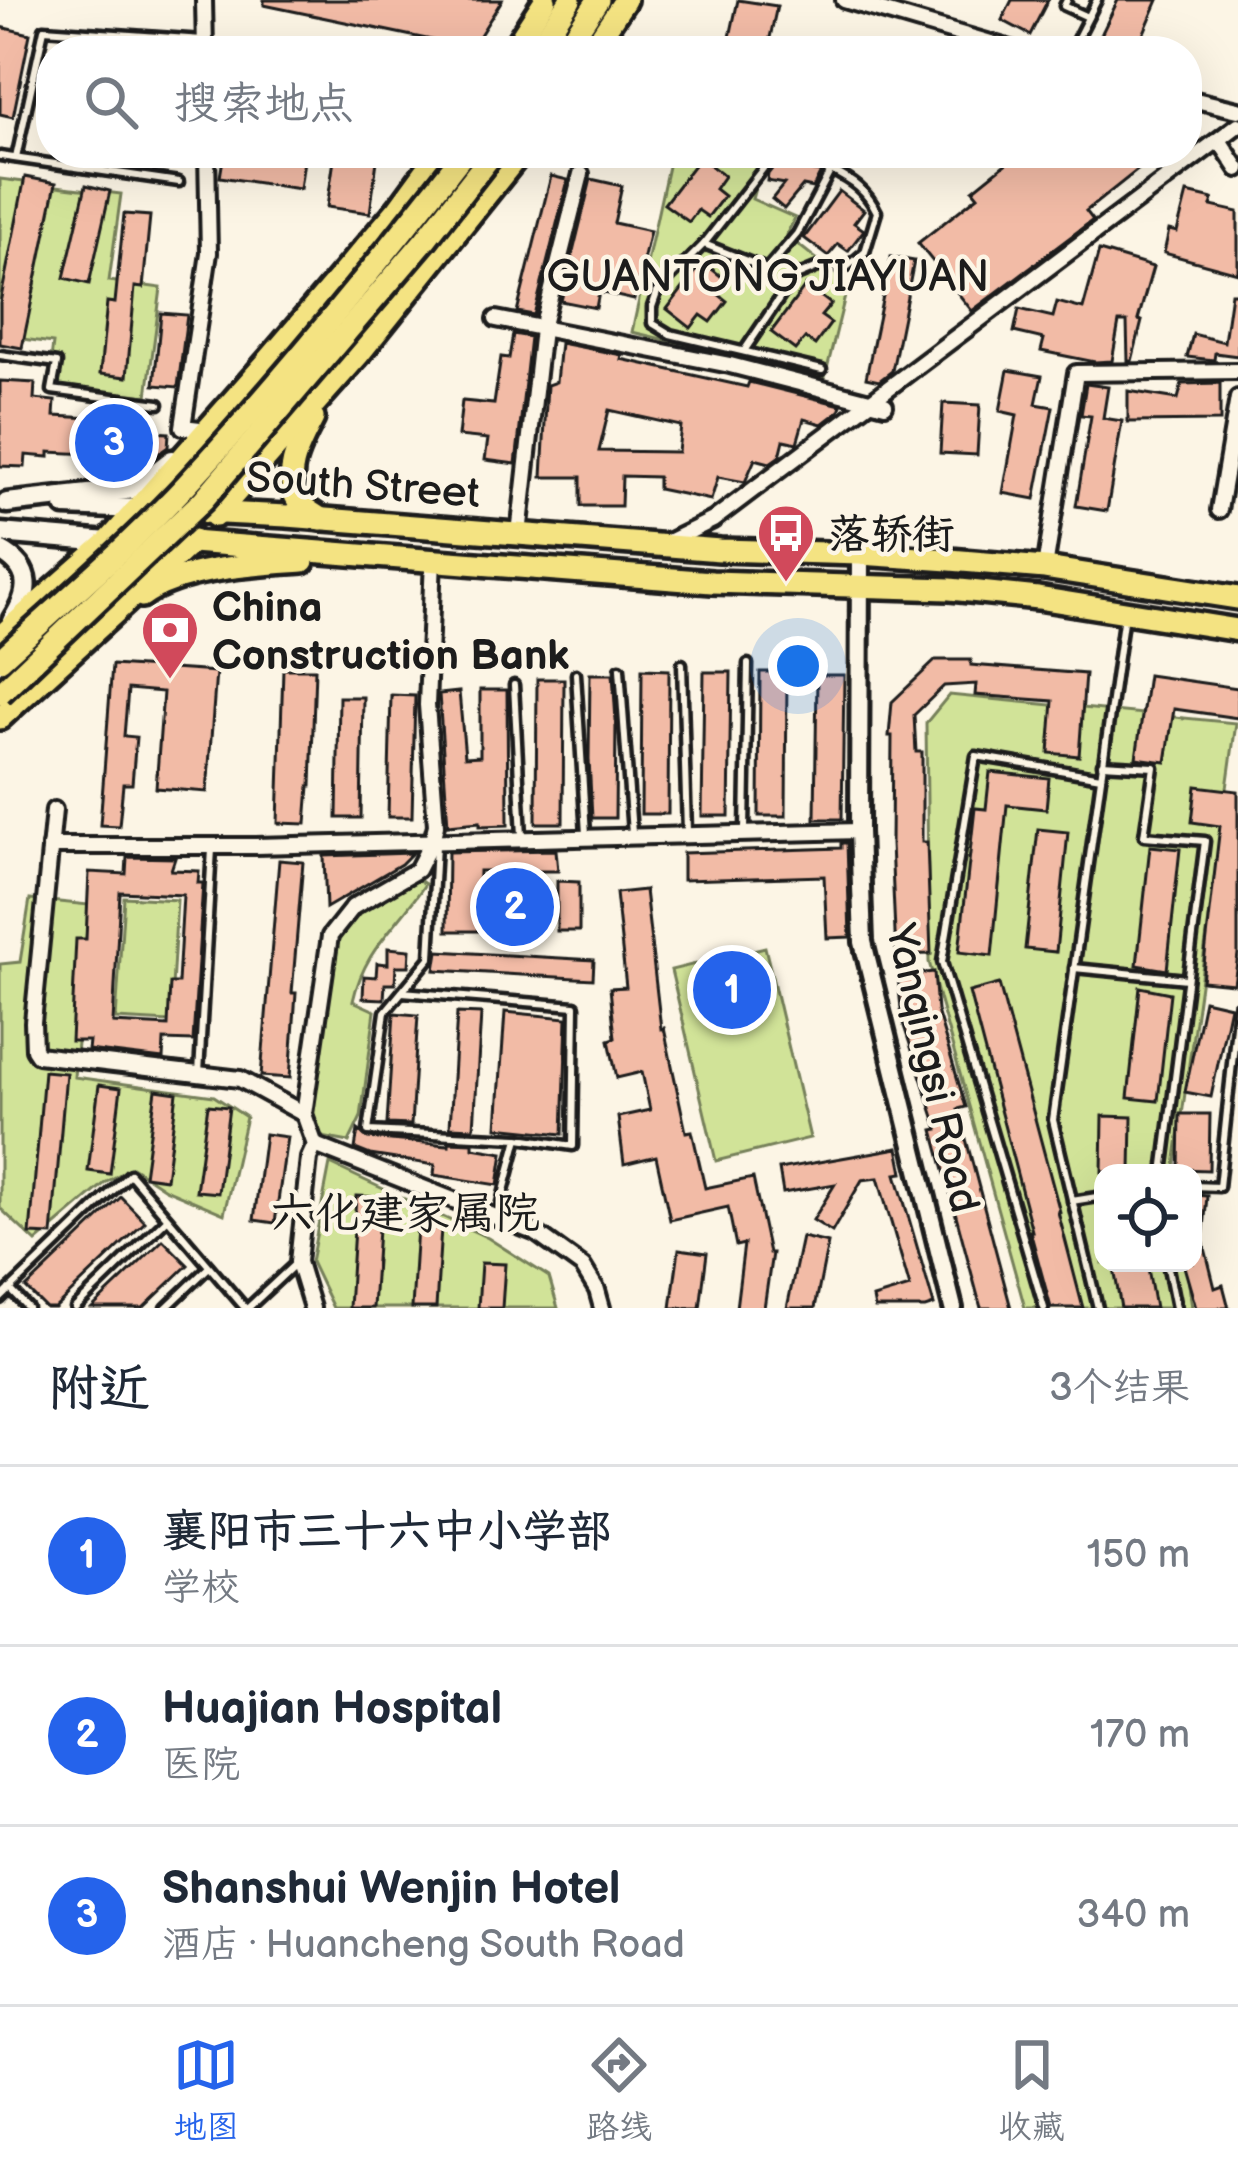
<!DOCTYPE html>
<html lang="zh">
<meta charset="utf-8">
<style>
body{margin:0;font-family:"Balsamiq Sans","LXGW WenKai TC",sans-serif;background:#f2f2f3;color:#1f2937}
.controls{position:absolute;right:36px;bottom:36px;display:grid;overflow:hidden;border-radius:24px;box-shadow:0 12px 48px #0002}
.controls button{width:108px;height:108px;display:grid;place-items:center;padding:0;border:0;border-bottom:3px solid #e0e1e3;background:#fff;color:#1f2937;font:60px sans-serif}
.you{position:absolute;left:798px;top:666px;width:42px;height:42px;margin:-30px;border:9px solid #fff;border-radius:50%;background:#1a73e8;box-shadow:0 0 0 18px #1a73e833}
.badge{display:grid;place-items:center;width:78px;height:78px;border-radius:50%;background:#2563eb;color:#fff;font-size:39px;font-weight:700}
.pin{position:absolute;translate:-50% -50%;border:6px solid #fff;box-shadow:0 3px 12px #0006}
.list{margin:0;padding:0;list-style:none}
h2{display:flex;justify-content:space-between;align-items:center;height:156px;margin:0;padding:0 48px;font-size:51px}
h2 small{font-size:39px;font-weight:400;color:#747a83}
.list li{display:grid;grid-template-columns:78px 1fr auto;gap:36px;align-items:center;box-sizing:border-box;height:180px;padding:0 48px;border-top:3px solid #e0e1e3}
.list b{display:block;font-size:45px;white-space:nowrap}
.list p{margin:0;font-size:39px;white-space:nowrap;color:#747a83}
.list em{font-size:39px;font-style:normal;color:#747a83}
.icon{flex:none;width:66px;height:66px;fill:none;stroke:currentColor;stroke-width:2;stroke-linecap:round;stroke-linejoin:round}
.map{position:relative;flex:none;width:1238px;height:1308px;overflow:hidden}
.search{position:absolute;background:#fff;box-shadow:0 12px 48px #0002;left:36px;right:36px;top:36px;height:132px;display:flex;align-items:center;gap:30px;box-sizing:border-box;padding:0 42px;border-radius:48px;color:#747a83;font-size:45px}
.sheet{height:696px;background:#fff}
nav{display:flex;justify-content:space-around;align-items:center;box-sizing:border-box;height:168px;border-top:3px solid #e0e1e3;background:#fff;font-size:33px;color:#747a83}
nav a{display:grid;justify-items:center;gap:6px}
nav .on{color:#2563eb}
.map>svg:first-child{display:block}
</style>
<div class="map">
<svg width="1238" height="1308" viewBox="0 0 1238 1308">
<rect width="100%" height="100%" fill="#fcf5e5"/>
<filter id="ink" filterUnits="userSpaceOnUse"><feTurbulence type="fractalNoise" baseFrequency=".00833" numOctaves="2"/><feDisplacementMap in="SourceGraphic" scale="24" xChannelSelector="R" yChannelSelector="G"/><feConvolveMatrix kernelMatrix="1 2 1 2 8 2 1 2 1" color-interpolation-filters="sRGB"/></filter>
<g filter="url(#ink)">
<g fill="#d1e398" stroke="#76805a" stroke-width="3">
<path d="M670 157 762 162 752 199 795 218 786 235 848 284 825 377 632 332Z"/>
<path d="M0 179 121 194 109 281 161 288 147 396 48 384 53 343 0 336Z"/>
<path d="M949 695 1236 723 1174 1173H1103V1263H1186L1192 1308H1025L929 962 926 723Z"/>
<path d="M419 880 425 884C397 928 365 947 353 1001L375 1011 361 1117 349 1142 322 1137 311 1107 337 943 356 914Z"/>
<path d="M124 897 177 900 170 1022 116 1019Z"/>
<path d="M30 899 89 905 74 1077 214 1096 246 1117 224 1214 165 1189 132 1167 105 1183 36 1242 0 1208V964L20 962Z"/>
<path d="M765 947 810 1138 716 1161 671 970Z"/>
<path d="M330 1164 488 1238 549 1277 558 1308H333L311 1262Z"/>
</g>
<g fill="#f2bba6" stroke="#1c1c1c" stroke-width="3" fill-rule="evenodd">
<path d="M264 0H502L470 51H434L436 41 264 5Z"/>
<path d="M738 0 777 6 767 51H727Z"/>
<path d="M1012 0H1048L1030 35 1002 20Z"/>
<path d="M1118 0H1158L1136 51H1126L1099 39Z"/>
<path d="M0 27 30 34 13 117 0 114Z"/>
<path d="M224 153H305L300 189 220 177Z"/>
<path d="M335 153H378L370 213 327 207Z"/>
<path d="M1019 153H1024L1031 162 1042 153H1159L1086 211 1093 220 972 311 918 243 978 196 973 190Z"/>
<path d="M700 157 724 176 715 189 724 196 708 217 698 210 689 222 664 204Z"/>
<path d="M775 165 821 172 813 188 803 186 784 209 772 199 784 184 767 181 768 174Z"/>
<path d="M551 176 568 180 534 315 517 312Z"/>
<path d="M25 177 56 183 22 348 0 344V303Z"/>
<path d="M591 179 622 186 614 223 650 231 634 300 599 292 596 308 561 301Z"/>
<path d="M86 185 110 191 89 284 64 278Z"/>
<path d="M839 191 864 210 854 223 864 230 848 251 838 244 828 256 804 238Z"/>
<path d="M1187 193 1213 199 1211 206 1238 212V273L1164 253 1169 230 1177 232Z"/>
<path d="M124 214 150 216 143 288 135 287 127 377 100 374 107 302 115 303Z"/>
<path d="M1099 251 1153 267 1138 320 1142 321 1132 361H1128L1127 322H1119L1112 361 1095 362 1041 351 1044 339 1014 332 1019 309 1053 317 1057 302 1083 309Z"/>
<path d="M891 257 914 261 892 371 879 381 866 378Z"/>
<path d="M703 262 727 281 718 294 727 301 711 322 701 315 691 328 667 309Z"/>
<path d="M806 285 831 304 821 316 831 323 815 345 805 338 795 350 771 332Z"/>
<path d="M1231 293H1238V356L1215 353 1214 360 1187 357 1193 334 1224 342Z"/>
<path d="M161 313 187 315 178 387 154 385Z"/>
<path d="M513 334 530 337 516 464 485 460 488 439 458 436 462 401 494 404 501 357 509 358Z"/>
<path d="M560 343 622 355 621 359 747 387 749 382 841 405 839 411 822 424 804 419 797 443 784 440 780 456 770 463 755 459 745 482 718 477 711 500 658 489V477L622 476 621 506H581V477H542L547 385 556 382ZM609 410 681 426 678 452 599 451Z"/>
<path d="M1008 370 1042 376 1036 404 1053 407 1035 499 1003 493 1017 415 1000 411Z"/>
<path d="M0 381 35 383 34 399 55 401 54 416 151 421 150 432 169 433 168 447 154 457 49 452V457L26 455 25 467 0 466Z"/>
<path d="M1220 383V421L1128 422V391L1178 399 1182 384Z"/>
<path d="M1086 384 1108 387 1103 418 1122 421 1107 511 1076 506 1091 416 1081 415Z"/>
<path d="M943 403 980 405 977 455 940 453Z"/>
<path d="M936 660H971V665L1085 674 1079 756 1049 753 1053 701 975 695 976 684 944 686 914 715 916 752H922V842H927L931 954 896 955 891 844 892 736H889L892 702Z"/>
<path d="M112 665 216 672 207 792 156 788 163 692 128 689 124 736 136 737 132 784H123L119 826 100 825Z"/>
<path d="M283 669H315L311 786H309L306 824 278 823Z"/>
<path d="M642 669 669 670 668 814H641Z"/>
<path d="M704 672H731L729 816H702Z"/>
<path d="M760 672H787L786 816H759Z"/>
<path d="M590 674H613L616 721 615 818H592L589 759Z"/>
<path d="M817 675H844L842 819H815Z"/>
<path d="M1148 675 1238 688V718L1174 709 1166 762 1136 758Z"/>
<path d="M537 679H564L563 823H536Z"/>
<path d="M480 690H507L508 825 480 826V822L448 825 439 694 459 692 465 757 480 756Z"/>
<path d="M391 695 415 696 412 817H388Z"/>
<path d="M339 697H363L361 818H337Z"/>
<path d="M990 772 1049 778 1046 809 1007 805 992 956 959 952 975 808 986 809Z"/>
<path d="M1196 786 1238 791V954L1234 984 1202 981 1220 826 1192 822Z"/>
<path d="M1038 829 1068 832 1056 952 1025 949Z"/>
<path d="M841 843H847L850 937 827 938 824 876 683 880V853L841 848Z"/>
<path d="M1150 846 1180 849 1167 970 1137 965Z"/>
<path d="M556 850 558 871H479L478 931H447L448 852Z"/>
<path d="M412 853 401 864 326 908 324 856Z"/>
<path d="M127 857 175 858 171 870 199 871 198 883H203L193 1041 164 1040 163 1059 88 1050 89 1041H71L76 939H86L89 872 126 874ZM120 892 183 895 178 983H170L168 1026 113 1023Z"/>
<path d="M279 860 303 862 292 993H296L290 1078 261 1076Z"/>
<path d="M557 881 579 882V931H557Z"/>
<path d="M645 890 661 1029 664 1028 686 1132 692 1131 705 1188 753 1178 769 1253H772L764 1308H736L744 1244 736 1246 728 1207 670 1220 656 1156 624 1164 618 1117 650 1110 642 1072 617 1078 609 1040 615 1038 610 988 626 987 616 893Z"/>
<path d="M388 948 410 950 409 966H396L395 984H385L384 999 363 998 364 976 376 977 377 963 388 964Z"/>
<path d="M438 951 594 960 593 979 435 970Z"/>
<path d="M934 972 937 1011 966 1107 958 1109 1011 1308H981L933 1130 938 1129 902 1020 898 976Z"/>
<path d="M999 984 1060 1212H1058L1083 1308H1051L1030 1231H1032L969 992Z"/>
<path d="M1140 987 1170 993 1158 1101 1128 1098Z"/>
<path d="M1204 1000 1230 1006 1211 1097 1185 1092Z"/>
<path d="M505 1012 567 1018 563 1134 497 1127Z"/>
<path d="M394 1013 418 1015 411 1125 387 1124Z"/>
<path d="M457 1013 481 1014 474 1128 450 1127Z"/>
<path d="M44 1071 66 1073 52 1235 30 1234Z"/>
<path d="M99 1085 121 1088 110 1174 88 1171Z"/>
<path d="M156 1090 177 1093 166 1179 144 1176Z"/>
<path d="M208 1105 229 1107 218 1193 196 1191Z"/>
<path d="M1180 1114H1210L1209 1170 1179 1169Z"/>
<path d="M1103 1116 1132 1117 1131 1172H1102Z"/>
<path d="M358 1130 368 1138 449 1145V1142L473 1143V1148L503 1153 498 1185 434 1175 435 1165 370 1155 355 1149Z"/>
<path d="M265 1134 287 1137 275 1223 254 1220Z"/>
<path d="M898 1148 903 1173 896 1174 934 1305 925 1308H875L873 1298 910 1287 878 1178 862 1180 832 1232 813 1220 835 1184 783 1193 779 1169Z"/>
<path d="M1193 1195 1207 1196 1203 1240 1215 1288 1223 1285 1229 1308H1196L1183 1263H1193Z"/>
<path d="M356 1196 380 1197 373 1308H349Z"/>
<path d="M121 1197 145 1222 55 1308H46L26 1288Z"/>
<path d="M417 1227 441 1228 436 1308H412Z"/>
<path d="M802 1237 828 1243 815 1308H787Z"/>
<path d="M163 1240 188 1265 143 1308H92Z"/>
<path d="M679 1249 707 1253 700 1308H671Z"/>
<path d="M481 1263 505 1264 502 1308H478Z"/>
<path d="M1113 1263H1147L1155 1308H1121Z"/>
</g>
<g fill="none" stroke-linecap="round" stroke-linejoin="round">
<g stroke="#1c1c1c" stroke-width="15">
<g id="service">
<path d="M1067 0 1064 6 1088 17"/>
<path d="M1071 51 1097 0"/>
<path d="M0 156 179 182"/>
<path d="M772 157 704 244 658 290 652 307V323L670 334 822 370"/>
<path d="M16 158 44 29 203 40"/>
<path d="M704 244 767 269 797 234 833 166 742 153"/>
<path d="M744 351 794 277 818 267H847L865 252 877 212C867 191 853 181 831 170"/>
<path d="M0 355 57 363 52 390 159 404"/>
<path d="M682 664 687 832"/>
<path d="M620 669 632 833"/>
<path d="M576 674 586 834"/>
<path d="M514 685 522 836"/>
<path d="M1102 764 1154 767 1144 836 1205 841 1163 1173"/>
<path d="M745 830 748 664"/>
<path d="M436 845 430 958 385 1012 368 1131 518 1138 498 1214"/>
<path d="M1074 968 1187 979"/>
<path d="M402 992 575 1006 573 1146 519 1138"/>
<path d="M199 1073 212 849"/>
<path d="M1193 1186 1219 1187 1238 1006"/>
<path d="M1072 1201 1103 1196"/>
<path d="M1167 1263 1176 1308"/>
<path d="M10 1289 28 1308"/>
<path d="M0 1299 130 1174 245 1308"/>
<path d="M75 1308 167 1219"/>
<path d="M166 1308 209 1267"/>
<path d="M248 1308 295 1264"/>
<path d="M1044 1308 942 962 976 756 1101 777"/>
<path d="M1098 1308 1053 1120 1124 614"/>
</g>
</g>
<g stroke="#1c1c1c" stroke-width="22">
<g id="minor">
<path d="M204 0 205 51"/>
<path d="M844 0 1018 51"/>
<path d="M1187 98 1238 110"/>
<path d="M1219 140 1238 169"/>
<path d="M207 153 209 253 183 427 208 430"/>
<path d="M496 319 730 365 885 405"/>
<path d="M1219 510 1238 398"/>
<path d="M519 534 542 329 581 174"/>
<path d="M666 543 713 520 1238 125"/>
<path d="M1045 568 1076 373 1238 371"/>
<path d="M54 810 33 1022 34 1049 38 1055 240 1079 304 1114"/>
<path d="M50 846H255L859 831"/>
<path d="M315 1145 536 1233 583 1267 597 1290 602 1308"/>
<path d="M312 1308 298 1262 309 1158 315 1145 304 1114 330 936 353 907 417 870 432 841 436 825 427 705 433 559"/>
</g>
</g>
<g stroke="#1c1c1c" stroke-width="26">
<path id="tertiary" d="M860 554 859 831 863 942 953 1308"/>
</g>
<g stroke="#1c1c1c" stroke-width="27">
<g id="secondary">
<path d="M7 503 134 489 172 460"/>
<path d="M65 506 138 509"/>
<path d="M0 533 108 542"/>
<path d="M0 551C34 569 30 593 12 621"/>
</g>
</g>
<g stroke="#1c1c1c" stroke-width="30">
<g id="trunk">
<path d="M512 51 545 0"/>
<path d="M536 51 570 0"/>
<path d="M564 51 598 0"/>
<path d="M591 51 625 0"/>
<path d="M313 418C301 442 281 474 298 501 303 508 314 514 321 519"/>
<path d="M138 509 287 516 720 550 860 554 950 560 1045 568 1238 598"/>
<path d="M215 516 359 354 520 153"/>
<path d="M108 542H192L712 582 950 589 1038 598 1238 630"/>
<path d="M142 596C178 568 258 564 303 561"/>
<path d="M0 637 108 542 267 362 398 209 439 153"/>
<path d="M0 718 194 540"/>
</g>
</g>
<use href="#service" stroke="#fcf5e5" stroke-width="6"/>
<use href="#minor" stroke="#fcf5e5" stroke-width="14"/>
<use href="#tertiary" stroke="#fcf5e5" stroke-width="16"/>
<use href="#secondary" stroke="#fcf5e5" stroke-width="18"/>
<use href="#trunk" stroke="#f4e382" stroke-width="21"/>
<g stroke="#1c1c1c" stroke-width="30" stroke-linecap="butt">
<g id="trunk-bridge">
<path d="M0 660C63 602 129 546 187 484 285 378 376 266 464 153"/>
<path d="M0 693 203 500 425 240 493 153"/>
</g>
</g>
<use href="#trunk-bridge" stroke="#f4e382" stroke-width="21"/>
</g>
</g>
<defs>
<g id="bus-pin" transform="scale(3)"><path d="M0 17L-7.5 6A9.5 9.5 0 1 1 7.5 6Z" fill="#d1495b" stroke="#fcf5e5"/><path d="M-5-6H5V4H4V6H2V4H-2V6H-4V4H-5ZM-3.5-4V0h7V-4ZM-3.5 1.2v1.5H-2V1.2ZM2 1.2v1.5H3.5V1.2Z" fill="#fff"/></g>
<g id="bank-pin" transform="scale(3)"><path d="M0 17L-7.5 6A9.5 9.5 0 1 1 7.5 6Z" fill="#d1495b" stroke="#fcf5e5"/><path d="M-6-4H6V4H-6ZM0-2.3a2.3 2.3 0 1 0 0 4.6a2.3 2.3 0 1 0 0-4.6Z" fill="#fff"/></g>
</defs>
<g fill-rule="evenodd">
<use href="#bus-pin" x="786" y="533"/>
<use href="#bank-pin" x="170" y="630"/>
</g>
<g text-anchor="middle" stroke-width="9" stroke-linejoin="round" paint-order="stroke">
<g font-size="42" fill="#1c1c1c" stroke="#fcf5e5">
<text transform="translate(363 484) rotate(4)" y="15">South Street</text>
<text transform="translate(934 1068) rotate(77)" y="15">Yanqingsi Road</text>
</g>
<g font-size="42" font-weight="bold" fill="#1c1c1c" stroke="#fcf5e5" text-anchor="start">
<text x="828" y="548">落轿街</text>
<text x="212" y="621">China<tspan x="212" dy="48">Construction Bank</tspan></text>
</g>
<g font-size="45" fill="#1c1c1c" stroke="#fcf5e5">
<text x="768" y="291">GUANTONG JIAYUAN</text>
<text x="405" y="1228">六化建家属院</text>
</g>
</g>
</svg>
<div class="controls">
<button><svg class="icon" aria-label="locate" viewBox="0 0 24 24"><circle cx="12" cy="12" r="6"/><path d="M12 2v4M12 18v4M2 12h4M18 12h4"/></svg></button>
</div>
<div class="you"></div>
<div class="pin badge" style="left:732px;top:990px">1</div>
<div class="pin badge" style="left:515px;top:907px">2</div>
<div class="pin badge" style="left:114px;top:443px">3</div>
<div class="search"><svg class="icon" aria-label="search" viewBox="0 0 24 24"><circle cx="10" cy="10" r="6"/><path d="M15 15l6 6"/></svg>搜索地点</div>
</div>
<section class="sheet">
<h2>附近<small>3个结果</small></h2>
<ul class="list">
<li><span class="badge">1</span><div><b>襄阳市三十六中小学部</b><p>学校</p></div><em>150 m</em></li>
<li><span class="badge">2</span><div><b>Huajian Hospital</b><p>医院</p></div><em>170 m</em></li>
<li><span class="badge">3</span><div><b>Shanshui Wenjin Hotel</b><p>酒店 · Huancheng South Road</p></div><em>340 m</em></li>
</ul>
</section>
<nav>
<a class="on"><svg class="icon" aria-label="map" viewBox="0 0 24 24"><path d="M3 6l6-2 6 2 6-2v14l-6 2-6-2-6 2zM9 4v14M15 6v14"/></svg>地图</a>
<a><svg class="icon" aria-label="directions" viewBox="0 0 24 24"><path d="M12 3l9 9-9 9-9-9zM9 14v-3h6M13 9l2 2-2 2"/></svg>路线</a>
<a><svg class="icon" aria-label="saved" viewBox="0 0 24 24"><path d="M7 4h10v16l-5-4-5 4z"/></svg>收藏</a>
</nav>
